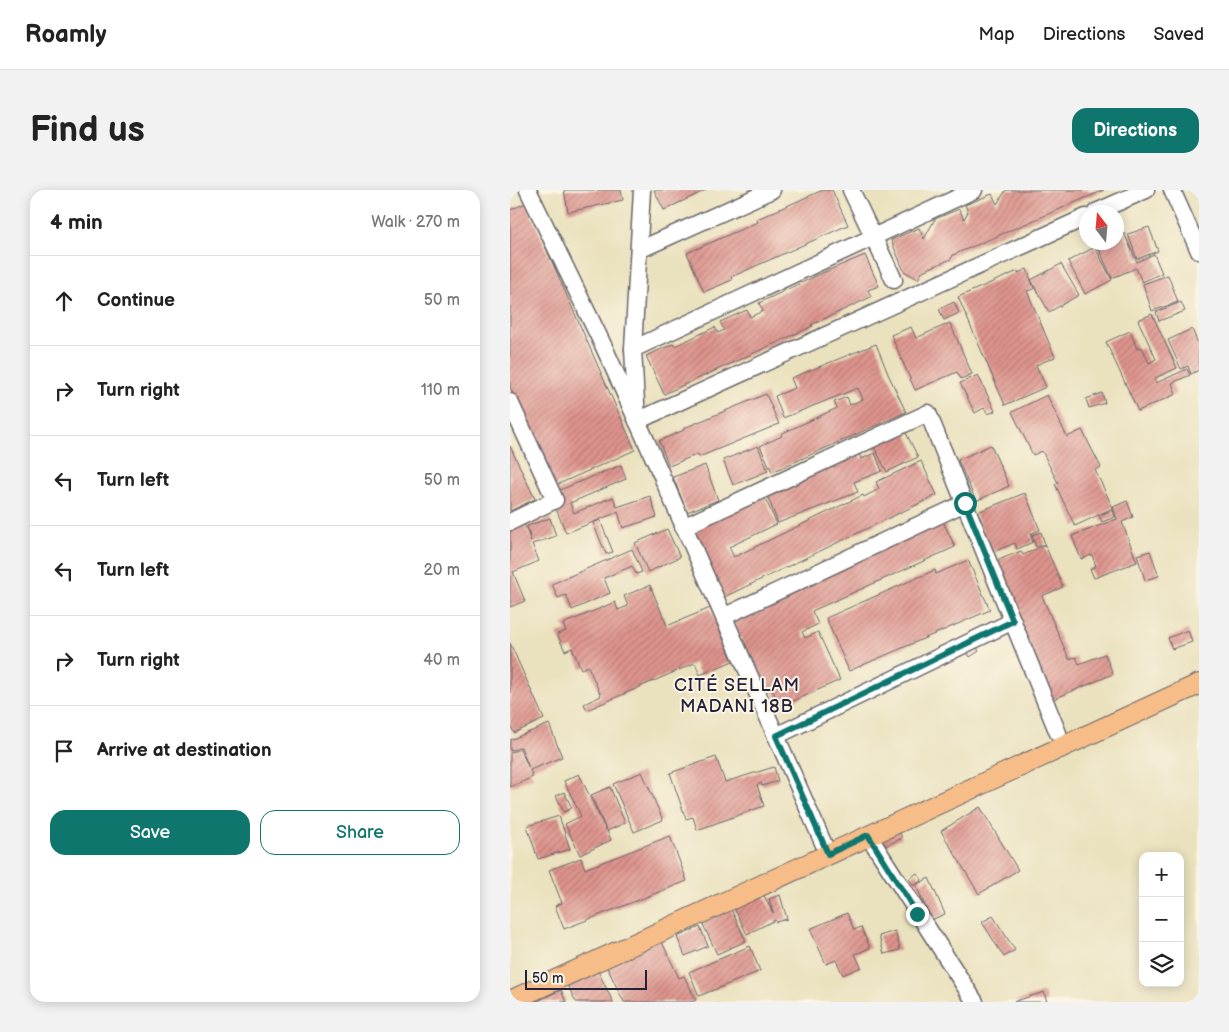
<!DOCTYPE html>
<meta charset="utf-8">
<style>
body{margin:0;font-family:"Balsamiq Sans",sans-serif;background:#f2f2f2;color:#222}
.controls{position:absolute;right:15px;bottom:15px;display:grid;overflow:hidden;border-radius:10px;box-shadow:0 2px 12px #0003}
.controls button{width:45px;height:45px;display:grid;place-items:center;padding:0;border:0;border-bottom:1px solid #e0e0e0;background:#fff;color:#222;font:25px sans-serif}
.compass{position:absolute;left:569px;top:15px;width:45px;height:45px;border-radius:50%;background:#fff;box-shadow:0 2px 12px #0003;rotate:344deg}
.scale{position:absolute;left:15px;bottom:12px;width:122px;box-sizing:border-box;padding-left:5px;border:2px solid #22223b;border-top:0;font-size:14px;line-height:18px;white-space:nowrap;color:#22223b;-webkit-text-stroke:4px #fcf5e5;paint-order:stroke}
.stop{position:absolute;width:15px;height:15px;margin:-11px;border:4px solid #0f766e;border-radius:50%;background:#fff}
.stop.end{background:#0f766e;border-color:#fff;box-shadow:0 1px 5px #0008}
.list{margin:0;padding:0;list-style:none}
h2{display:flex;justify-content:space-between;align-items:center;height:65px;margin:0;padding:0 20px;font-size:21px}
h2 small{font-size:16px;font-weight:400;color:#767676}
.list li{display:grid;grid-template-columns:32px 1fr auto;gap:15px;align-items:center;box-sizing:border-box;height:90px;padding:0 20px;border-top:1px solid #e0e0e0}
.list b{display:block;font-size:19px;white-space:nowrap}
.list em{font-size:16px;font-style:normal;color:#767676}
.actions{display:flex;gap:10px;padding:15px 20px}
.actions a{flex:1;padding:11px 0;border:1px solid #0f766e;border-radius:15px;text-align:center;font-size:18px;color:#0f766e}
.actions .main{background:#0f766e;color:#fff}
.icon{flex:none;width:28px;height:28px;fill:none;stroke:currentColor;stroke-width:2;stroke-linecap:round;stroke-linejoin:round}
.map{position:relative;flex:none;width:689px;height:812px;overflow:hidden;border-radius:15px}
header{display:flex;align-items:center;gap:30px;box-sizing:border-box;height:70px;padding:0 25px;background:#fff;border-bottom:1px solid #e0e0e0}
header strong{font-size:24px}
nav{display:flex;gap:28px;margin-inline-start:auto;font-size:18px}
.intro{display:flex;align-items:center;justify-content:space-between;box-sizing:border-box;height:120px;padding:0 30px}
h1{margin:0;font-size:35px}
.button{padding:12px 22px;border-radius:15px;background:#0f766e;color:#fff;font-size:18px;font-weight:700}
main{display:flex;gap:30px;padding:0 30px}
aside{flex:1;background:#fff;border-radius:15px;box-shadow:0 2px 12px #0003}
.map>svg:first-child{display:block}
</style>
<header>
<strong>Roamly</strong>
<nav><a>Map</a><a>Directions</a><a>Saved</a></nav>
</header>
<div class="intro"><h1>Find us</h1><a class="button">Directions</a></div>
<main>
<aside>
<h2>4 min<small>Walk · 270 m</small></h2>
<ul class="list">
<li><svg class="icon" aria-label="ahead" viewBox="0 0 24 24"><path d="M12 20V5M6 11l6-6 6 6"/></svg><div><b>Continue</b></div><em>50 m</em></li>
<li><svg class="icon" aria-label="right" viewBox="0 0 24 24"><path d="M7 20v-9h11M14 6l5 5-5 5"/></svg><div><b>Turn right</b></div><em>110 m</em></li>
<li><svg class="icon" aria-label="left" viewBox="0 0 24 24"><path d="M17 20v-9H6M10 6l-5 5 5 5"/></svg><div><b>Turn left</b></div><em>50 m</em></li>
<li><svg class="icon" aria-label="left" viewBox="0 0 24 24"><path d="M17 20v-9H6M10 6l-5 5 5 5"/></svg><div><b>Turn left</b></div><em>20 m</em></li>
<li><svg class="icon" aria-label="right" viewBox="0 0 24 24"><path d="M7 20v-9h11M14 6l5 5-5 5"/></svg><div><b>Turn right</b></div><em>40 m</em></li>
<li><svg class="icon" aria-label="arrive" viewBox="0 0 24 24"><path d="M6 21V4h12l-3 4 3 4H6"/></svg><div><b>Arrive at destination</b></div></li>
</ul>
<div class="actions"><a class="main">Save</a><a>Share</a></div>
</aside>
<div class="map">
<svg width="689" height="812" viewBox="0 0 689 812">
<defs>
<pattern id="building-hatch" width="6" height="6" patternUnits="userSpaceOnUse" patternTransform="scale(1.25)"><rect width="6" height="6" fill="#de948d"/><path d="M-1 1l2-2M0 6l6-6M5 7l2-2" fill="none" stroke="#b47874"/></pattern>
</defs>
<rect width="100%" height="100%" fill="#fcf5e5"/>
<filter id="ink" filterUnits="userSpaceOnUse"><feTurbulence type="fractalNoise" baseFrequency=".02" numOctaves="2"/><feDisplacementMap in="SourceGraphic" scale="10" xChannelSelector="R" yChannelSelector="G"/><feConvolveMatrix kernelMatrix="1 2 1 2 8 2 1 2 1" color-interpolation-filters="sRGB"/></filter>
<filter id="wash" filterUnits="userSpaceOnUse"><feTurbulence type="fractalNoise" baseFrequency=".0096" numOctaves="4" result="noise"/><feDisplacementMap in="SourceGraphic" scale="20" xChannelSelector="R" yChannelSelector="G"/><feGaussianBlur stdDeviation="1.12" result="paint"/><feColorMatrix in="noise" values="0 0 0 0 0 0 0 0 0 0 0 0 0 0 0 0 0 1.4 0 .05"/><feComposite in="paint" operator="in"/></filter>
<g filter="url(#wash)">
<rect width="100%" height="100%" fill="#eae1be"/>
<g id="blocks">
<g fill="url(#building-hatch)">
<path d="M54 0H111L113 10 58 22Z"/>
<path d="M144 0H196L154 20Z"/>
<path d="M313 0H322L338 35 221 87 222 90 194 102 177 63 248 32 247 29Z"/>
<path d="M496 0H594L443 65 441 69 413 81 408 89 394 81 381 50 409 38 414 49 425 29 449 19 454 29 458 22 455 15 482 4 487 14Z"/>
<path d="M16 13 125 260 44 296 0 197V20Z"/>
<path d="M639 37 648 61 627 69 618 44Z"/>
<path d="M614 43 627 72 644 64 652 83 632 92 626 78 602 88 587 55 594 52H606V47Z"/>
<path d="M585 57 602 90 575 104 558 71Z"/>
<path d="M355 65 369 96 358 100 361 107 301 135 303 136 154 204 136 166 163 154 165 156 205 137 208 143 214 140 210 132 237 120 240 127 253 121 249 113 312 83Z"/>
<path d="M551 74 569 105 539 122 521 90 524 99 517 101 545 167 526 175 536 197 495 215 448 107 508 81V83L517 79 521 90Z"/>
<path d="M658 85 668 112 642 121 633 94Z"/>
<path d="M444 112 449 123 434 130 429 119Z"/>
<path d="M671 112 675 121 649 131 646 122Z"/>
<path d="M642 124 667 178 645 188 646 193 677 179 680 185 662 193 666 204 628 221 596 152 620 141 627 159 632 157 639 173 646 169 628 130Z"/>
<path d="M440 133 462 184 451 189 447 182 405 200 381 145 401 137 406 148Z"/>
<path d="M682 139 689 156V180L681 184 678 176 671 179 658 150Z"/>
<path d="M366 154 378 184 396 222 262 282 250 256 272 246 271 244 327 218 324 212 337 207 340 215 353 209 348 198 273 228 265 206 285 198 281 188Z"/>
<path d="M468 185 485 221 478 224 474 218 465 223 450 193Z"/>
<path d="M592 203 595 213 579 218 576 209Z"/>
<path d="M256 204 269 234 189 267 188 264 159 276 149 251 174 240V238Z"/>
<path d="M537 205 557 247 572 240 591 277 585 280 603 318 565 336 545 294 548 293 532 261 523 265 502 222Z"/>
<path d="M393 237 408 267 377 282 362 253Z"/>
<path d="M481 255 499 296 466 311 448 270Z"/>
<path d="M0 256 25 309 0 321Z"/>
<path d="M248 256 258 281 223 295 213 270Z"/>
<path d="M349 263 351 269 365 263 372 281 344 292 348 302 268 333 255 300Z"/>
<path d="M411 271 427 305 210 409 176 341 253 304 267 334 219 357 224 367 353 305 354 307 369 299 366 292Z"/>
<path d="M111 275 116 289 60 313 64 323 103 307 107 317 140 306 147 327 113 338 108 322 56 343 40 304Z"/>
<path d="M195 275 208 310 177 322 163 287Z"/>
<path d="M515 303 530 340 520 344 523 352 507 359 505 353 481 363 465 323Z"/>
<path d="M617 311 623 327 612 332 627 372 584 388 580 379 586 376 582 365 571 369 562 346 607 329 603 317Z"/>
<path d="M603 320 605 327 592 332 589 325Z"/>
<path d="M431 327 445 357 302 421 308 434 292 442 295 448 308 442 330 490 270 517 262 499 255 502 222 429Z"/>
<path d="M40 328 46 346 22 354 29 371 3 382 15 411 0 417V336L13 331 21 351 17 336Z"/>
<path d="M90 330 103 362 96 364 83 333Z"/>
<path d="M157 339 170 367 138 382 125 353Z"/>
<path d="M531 342 535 354 526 357 522 345Z"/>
<path d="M535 355 553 397 532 406 559 469 566 467 569 474 595 464 603 484 539 511 486 371 511 361 513 365Z"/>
<path d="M122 359 132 382 126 384 122 376 94 388 100 403 62 420 56 405 48 408 42 394Z"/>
<path d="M640 361 649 386 635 390 627 365Z"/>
<path d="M458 370 480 420 339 481 316 428 425 380 426 384Z"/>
<path d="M140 395 157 436 200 418 223 471 190 485 185 473 77 520 74 514 91 506 78 476 71 479 62 458 55 461 47 444 56 441 53 434 105 412 108 420 118 416 114 406Z"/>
<path d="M678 440 682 452 662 459 658 448Z"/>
<path d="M463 451 469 461 460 467 454 457Z"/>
<path d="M0 453 34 529 4 543 0 534Z"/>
<path d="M39 534 52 567 20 580 23 587 0 597V563L10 559 19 578 11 557 0 561V550Z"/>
<path d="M206 567 215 592 264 577 268 591 252 596 251 593 247 595 254 616 187 640 183 627 176 629 160 583Z"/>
<path d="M132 582 153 630 124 642 103 594Z"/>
<path d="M69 584 96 640 81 605 100 597 115 633 97 641 101 650 70 665 55 634 71 626 54 591Z"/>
<path d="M54 602 62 618 54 622 46 606Z"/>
<path d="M470 617 508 680 469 704 431 641Z"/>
<path d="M49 626 60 659 28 669 17 636Z"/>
<path d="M386 634 392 648 375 656 368 643Z"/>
<path d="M160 646 177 691 54 739 45 716 52 713 39 680 71 668 75 679Z"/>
<path d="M407 683 412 690 404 696 399 689Z"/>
<path d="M419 688 435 724 421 730 406 695Z"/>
<path d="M249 696 263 723 259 709 270 705 277 729 266 732 265 730 237 744 220 710Z"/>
<path d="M218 713 236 751 207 764 189 726Z"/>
<path d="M337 723 344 740 351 737 360 758 345 764 351 777 333 785 326 770 316 774 300 739Z"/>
<path d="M483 726 505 760 494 767 472 732Z"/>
<path d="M190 737 198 756 175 766 167 747Z"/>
<path d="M385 741 390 760 374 764 369 746Z"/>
<path d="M150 748 169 788 174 786 186 810 182 812H114L96 775Z"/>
<path d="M240 756 250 781 189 806 179 782Z"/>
<path d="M88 781 103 812H66L58 796Z"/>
<path d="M51 800 56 812H25Z"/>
<path d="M534 802 537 812H503Z"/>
</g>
</g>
</g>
<g filter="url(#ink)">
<use href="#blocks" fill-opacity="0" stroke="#686569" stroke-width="1"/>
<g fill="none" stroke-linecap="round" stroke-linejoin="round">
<g stroke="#686569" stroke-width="19">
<g id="minor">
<path d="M18 0 94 157 151 284"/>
<path d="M132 0 123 159 127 231 576 27"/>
<path d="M341 0 384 90"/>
<path d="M662 0 689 61"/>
<path d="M586 22 636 0"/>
<path d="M129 60 262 0"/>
<path d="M123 159 464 0"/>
<path d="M0 212 45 310 0 332"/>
<path d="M153 289 318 664"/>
<path d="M173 337 418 223 548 543"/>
<path d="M215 426 455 313"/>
<path d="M266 546 503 431"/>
<path d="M358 645 465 812"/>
</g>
</g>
<g stroke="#686569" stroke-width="22">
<path id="major" d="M0 811 689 494"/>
</g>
<use href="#minor" stroke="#fff" stroke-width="16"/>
<use href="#major" stroke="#f7bd88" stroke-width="20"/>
</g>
</g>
<g fill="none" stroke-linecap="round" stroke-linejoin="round" filter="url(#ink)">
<path stroke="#0f766e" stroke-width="6" d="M407 724 358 645 318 664 266 546 503 431 455 313"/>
</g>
<g text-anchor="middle" stroke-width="4" stroke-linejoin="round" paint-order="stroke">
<g font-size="18" letter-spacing="1" fill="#22223b" stroke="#fcf5e5">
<text x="227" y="501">CITÉ SELLAM<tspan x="227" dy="21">MADANI 18B</tspan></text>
</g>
</g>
</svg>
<div class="controls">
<button>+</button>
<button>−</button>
<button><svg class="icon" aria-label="layers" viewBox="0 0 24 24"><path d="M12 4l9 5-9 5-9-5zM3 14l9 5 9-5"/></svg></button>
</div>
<svg class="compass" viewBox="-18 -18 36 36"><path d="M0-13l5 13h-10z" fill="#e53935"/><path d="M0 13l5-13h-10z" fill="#767676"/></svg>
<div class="scale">50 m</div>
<div class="stop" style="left:455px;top:313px"></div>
<div class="stop end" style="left:407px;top:724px"></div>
</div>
</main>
